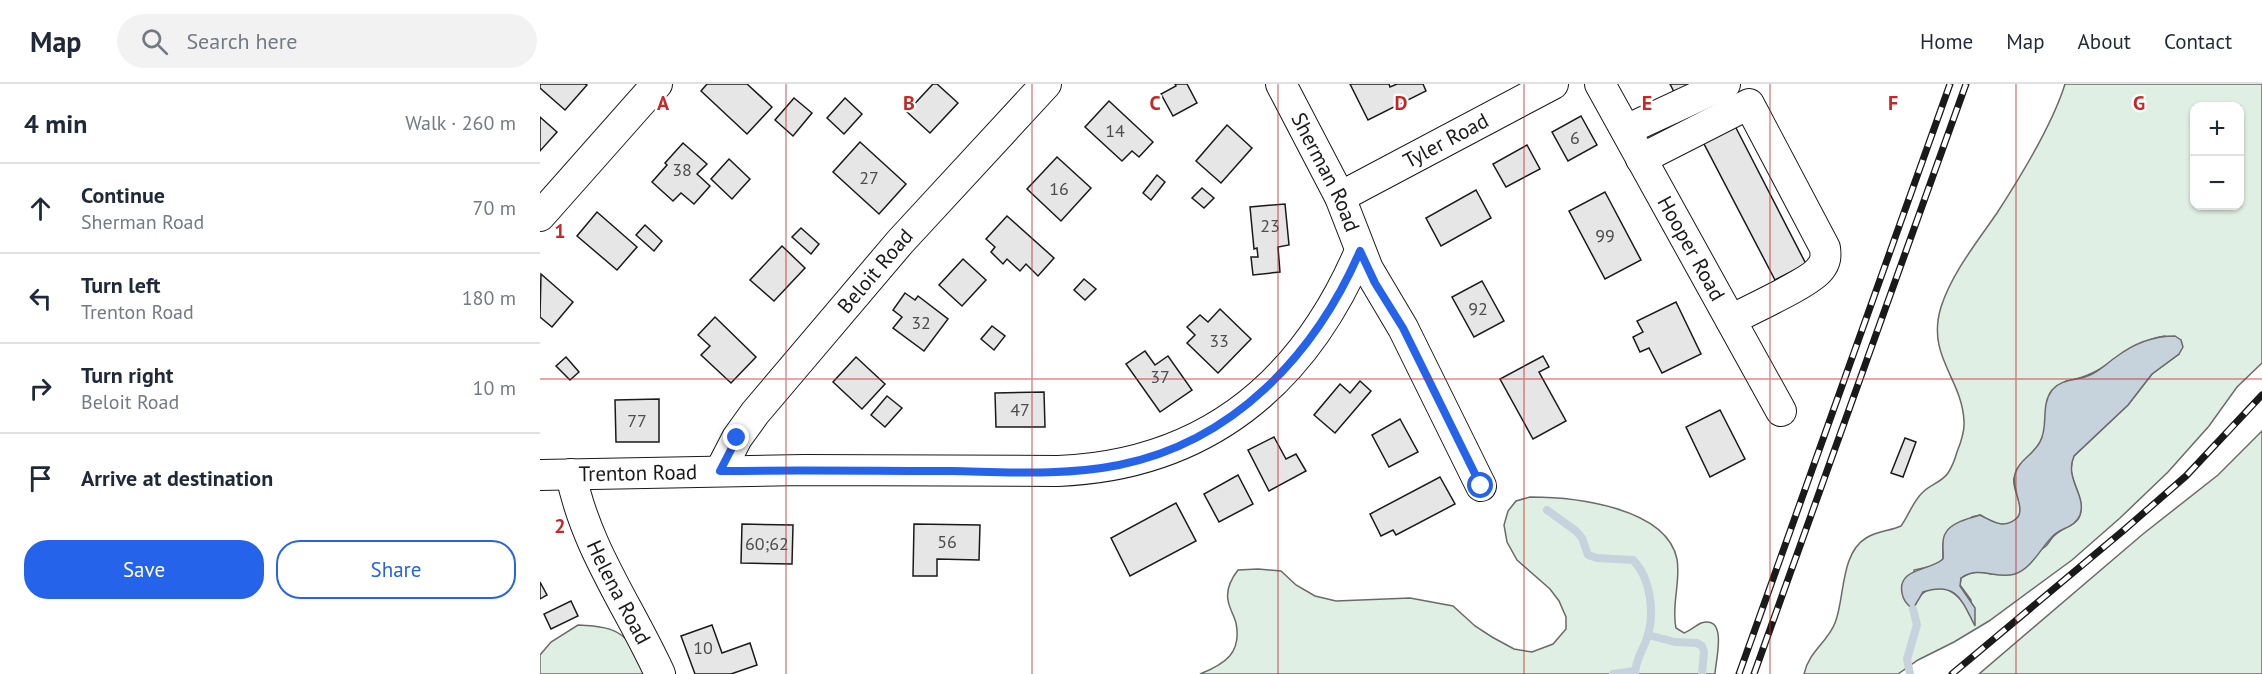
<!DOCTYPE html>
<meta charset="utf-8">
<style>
body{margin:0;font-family:"PT Sans",sans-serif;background:#f2f2f3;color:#1f2937}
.controls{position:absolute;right:18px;top:18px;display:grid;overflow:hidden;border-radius:12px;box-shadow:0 2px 4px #0004}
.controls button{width:54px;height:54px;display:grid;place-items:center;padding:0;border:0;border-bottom:2px solid #e0e1e3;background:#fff;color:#1f2937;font:30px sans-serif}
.stop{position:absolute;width:18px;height:18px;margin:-14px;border:4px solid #2563eb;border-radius:50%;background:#fff}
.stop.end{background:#2563eb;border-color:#fff;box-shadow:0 2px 6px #0008}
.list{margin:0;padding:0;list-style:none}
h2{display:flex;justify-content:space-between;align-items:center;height:78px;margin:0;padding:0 24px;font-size:26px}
h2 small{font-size:20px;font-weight:400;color:#747a83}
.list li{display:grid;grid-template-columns:39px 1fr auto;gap:18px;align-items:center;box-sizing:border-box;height:90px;padding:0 24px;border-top:2px solid #e0e1e3}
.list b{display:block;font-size:22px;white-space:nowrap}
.list p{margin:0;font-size:20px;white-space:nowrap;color:#747a83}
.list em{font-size:20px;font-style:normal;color:#747a83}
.actions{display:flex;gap:12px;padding:18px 24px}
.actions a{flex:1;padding:14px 0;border:2px solid #2563eb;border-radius:24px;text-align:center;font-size:21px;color:#2563eb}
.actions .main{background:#2563eb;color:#fff}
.icon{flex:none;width:33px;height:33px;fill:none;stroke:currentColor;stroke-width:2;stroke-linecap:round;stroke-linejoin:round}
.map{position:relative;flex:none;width:1722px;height:590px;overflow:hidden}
header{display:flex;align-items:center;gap:36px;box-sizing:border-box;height:84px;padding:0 30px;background:#fff;border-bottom:2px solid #e0e1e3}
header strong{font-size:28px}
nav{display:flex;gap:33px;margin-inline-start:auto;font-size:21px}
.search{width:420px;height:54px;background:#f2f2f3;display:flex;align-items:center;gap:15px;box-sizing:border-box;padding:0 21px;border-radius:33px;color:#747a83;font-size:22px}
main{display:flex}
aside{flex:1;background:#fff}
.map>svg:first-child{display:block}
</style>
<header>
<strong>Map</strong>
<div class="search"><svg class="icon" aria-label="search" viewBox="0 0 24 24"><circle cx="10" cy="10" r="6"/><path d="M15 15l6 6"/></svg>Search here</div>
<nav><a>Home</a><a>Map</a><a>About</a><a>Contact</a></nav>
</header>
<main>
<aside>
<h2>4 min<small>Walk · 260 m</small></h2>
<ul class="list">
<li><svg class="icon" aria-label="ahead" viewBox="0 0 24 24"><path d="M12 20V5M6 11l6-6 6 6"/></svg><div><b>Continue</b><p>Sherman Road</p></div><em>70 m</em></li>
<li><svg class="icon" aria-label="left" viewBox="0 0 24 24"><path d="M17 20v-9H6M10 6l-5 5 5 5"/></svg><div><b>Turn left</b><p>Trenton Road</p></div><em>180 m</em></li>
<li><svg class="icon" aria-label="right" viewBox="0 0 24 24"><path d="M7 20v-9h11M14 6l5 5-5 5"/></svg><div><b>Turn right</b><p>Beloit Road</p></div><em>10 m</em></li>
<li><svg class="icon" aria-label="arrive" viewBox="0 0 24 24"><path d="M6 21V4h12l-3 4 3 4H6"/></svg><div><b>Arrive at destination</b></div></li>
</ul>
<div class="actions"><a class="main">Save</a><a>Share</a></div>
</aside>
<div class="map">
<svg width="1722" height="590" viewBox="0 0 1722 590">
<rect width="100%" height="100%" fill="#fff"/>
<g fill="#e0efe3" stroke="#6a6a6a" stroke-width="1.5" fill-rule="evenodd">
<path d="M1525 0H1722V279L1697 303 1669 342 1628 388 1580 434 1532 476 1449 537 1414 558 1378 576 1358 590H1264C1269 567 1287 559 1295 539 1305 514 1300 470 1326 454 1337 447 1350 447 1361 442 1369 431 1373 417 1383 408 1391 400 1402 398 1408 389 1412 383 1415 375 1417 368 1421 358 1425 347 1424 337 1422 294 1386 272 1401 223 1412 189 1437 158 1457 129 1481 92 1512 42 1525 0ZM1654 22H1700V122H1654ZM1625 252 1639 270 1612 290 1588 321 1534 372C1526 389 1537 400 1540 417 1545 442 1528 439 1515 451 1511 454 1509 459 1506 462 1494 472 1466 483 1451 490 1439 487 1432 487 1421 494L1420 501 1431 516 1430 532C1421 509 1397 491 1377 515L1374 486 1397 481 1403 475V459L1432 433 1440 431C1452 437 1465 447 1477 434 1487 424 1471 406 1474 394 1478 379 1495 370 1501 356 1510 337 1517 316 1526 297 1565 293 1584 258 1625 252Z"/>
<path d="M1722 347V590H1439L1603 450 1678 391Z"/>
<path d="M990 413C1034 413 1126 423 1137 475 1141 498 1131 521 1136 544L1144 549C1150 547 1155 542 1161 539 1189 530 1175 579 1175 590H660C685 580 702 569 696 539 694 531 689 524 688 516 686 505 691 495 698 486L718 485 741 487 756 501 775 512 796 517 870 514 913 522 935 542 952 553 974 565 992 568 1013 560 1026 545V533L1019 517 1010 505 977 476 967 458 964 441 968 427 976 417Z"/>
<path d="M38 541C82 543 88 550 105 590H0V571L11 558Z"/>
</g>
<path fill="#c6d2dc" stroke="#6a6a6a" stroke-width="1.5" d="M1635 252 1641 256 1643 263 1639 270 1612 290 1588 321 1534 372C1524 395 1547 411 1540 431 1535 443 1524 443 1515 450 1502 461 1493 484 1475 490 1456 496 1439 481 1421 494L1420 502 1435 524V542C1422 517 1417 497 1383 508L1373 525C1367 521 1363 516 1362 509 1357 484 1390 487 1403 475 1404 468 1401 457 1405 450 1410 439 1429 434 1440 431 1452 437 1464 446 1477 434 1486 425 1471 405 1475 390 1479 376 1493 371 1500 358 1509 342 1500 322 1512 306 1522 294 1537 297 1550 291 1560 287 1567 279 1576 273 1593 260 1613 252 1635 252Z"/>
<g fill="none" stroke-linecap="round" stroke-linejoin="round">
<g stroke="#c6d2dc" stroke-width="8">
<path d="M1007 426 1036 447 1042 454 1048 471 1057 474 1093 476C1111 494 1115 530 1107 554 1103 566 1095 577 1095 590"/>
<path d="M1108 551 1135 558 1157 559 1162 562 1164 568 1162 590"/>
<path d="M1073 590 1095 587"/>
<path d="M1370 590 1367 575 1377 541 1373 525"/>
</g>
</g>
<g fill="#e6e6e6" stroke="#1a1a1a" stroke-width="1.5">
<path d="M0 0H45L47 1 25 26 0 4Z"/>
<path d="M167 0H207L232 23 207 50 161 7Z"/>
<path d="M393 0H397L418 19 390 49 367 28Z"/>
<path d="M635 0H647L657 19 633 32 621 10 636 2Z"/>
<path d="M810 0H849L850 3 857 0H883L886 7 828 36Z"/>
<path d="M1130 0H1165L1137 14Z"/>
<path d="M254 14 272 29 253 52 235 36Z"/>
<path d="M305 14 322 30 304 50 287 34Z"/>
<path d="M569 17 613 58 599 73 592 67 582 77 545 43Z"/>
<path d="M1041 32 1057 61 1028 77 1012 48Z"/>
<path d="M0 33 17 48 0 67Z"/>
<path d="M1194 40 1266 180 1235 196 1162 56Z"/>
<path d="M687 41 712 64 681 99 656 77Z"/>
<path d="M320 58 366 100 339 130 293 88Z"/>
<path d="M143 59 167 80 157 90 170 102 154 120 141 109 133 117 112 98 127 81 125 79Z"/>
<path d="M987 61 1000 85 966 103 953 80Z"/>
<path d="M517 73 551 104 521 137 487 105Z"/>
<path d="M189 75 210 95 192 115 171 95Z"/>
<path d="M617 91 625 98 611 116 603 109Z"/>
<path d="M662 104 674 114 664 124 652 114Z"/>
<path d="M936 106 951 134 901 162 886 134Z"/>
<path d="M1065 108 1101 176 1065 195 1029 127Z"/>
<path d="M745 120 749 161 738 163 740 188 713 191 711 173H718L717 164 714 165 710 123Z"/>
<path d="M57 128 97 163 77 186 37 152Z"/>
<path d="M467 132 514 174 498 192 486 180 480 187 467 175 463 180 451 168 455 163 446 155Z"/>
<path d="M105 141 122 157 114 167 96 151Z"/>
<path d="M261 144 279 160 271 170 252 153Z"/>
<path d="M242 162 265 184 234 217 210 196Z"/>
<path d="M423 175 446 196 422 222 399 201Z"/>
<path d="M1 190 33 218 12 243 0 233Z"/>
<path d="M544 195 556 205 545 216 534 206Z"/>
<path d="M942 197 964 237 934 253 912 213Z"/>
<path d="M365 209 375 216 378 212 408 235 384 267 353 244 362 233 353 226Z"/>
<path d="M1136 218 1161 270 1122 289 1109 264 1100 268 1093 253 1103 248 1097 237Z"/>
<path d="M680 225 711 255 678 289 647 259 655 251 647 243 660 231 668 238Z"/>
<path d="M175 233 216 273 191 299 161 271 170 262 158 251Z"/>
<path d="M452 242 465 252 454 266 441 255Z"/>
<path d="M605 267 615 281 628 272 652 306 620 328 586 280Z"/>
<path d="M1003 272 1009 283 999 288 1026 337 993 355 960 295Z"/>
<path d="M26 273 39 288 30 296 16 282Z"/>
<path d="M316 273 345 300 322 325 293 298Z"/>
<path d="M820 297 831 307 795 349 774 331 800 300 810 309Z"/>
<path d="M504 308 505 343H456L455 309Z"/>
<path d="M347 312 362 324 345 343 331 331Z"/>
<path d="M119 315V358H76L75 316Z"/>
<path d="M1180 326 1205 375 1170 393 1146 343Z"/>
<path d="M860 335 878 368 849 383 832 351Z"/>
<path d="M734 353 746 375 756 370 766 387 729 407 708 366Z"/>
<path d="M1365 354 1376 358 1363 393 1351 389Z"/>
<path d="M698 391 713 420 679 438 664 410Z"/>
<path d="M900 393 915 420 856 451 853 446 841 452 830 430Z"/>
<path d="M636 419 656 457 590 492 571 454Z"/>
<path d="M202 440 253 441 252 480 201 479Z"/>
<path d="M374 440 440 441 439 476 397 475V492H373Z"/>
<path d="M0 498 7 511 0 515Z"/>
<path d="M31 517 38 532 11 545 4 530Z"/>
<path d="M172 541 182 569 210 559 217 581 191 590H155L141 552Z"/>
</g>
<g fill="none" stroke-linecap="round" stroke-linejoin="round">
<g stroke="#1a1a1a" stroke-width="32">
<g id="minor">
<path id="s1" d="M741 0 800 113 828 185 863 244 941 402"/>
<path id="s2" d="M1060 0 1241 327"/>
<path d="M1086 46 1185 0"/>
<path d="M1101 75 1209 20 1285 164C1286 172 1286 178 1280 185 1270 199 1209 226 1191 236"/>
<path id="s3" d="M800 113 1013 0"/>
<path d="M0 132 117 0"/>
<path id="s4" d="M180 387 197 354 215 329 360 158 506 0"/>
<path id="s5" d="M31 390C45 463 90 524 120 590"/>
<path id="s6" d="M0 391 264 386 518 387C665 381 763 300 820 167"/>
</g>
</g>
<use href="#minor" stroke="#fff" stroke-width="30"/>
<g stroke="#1a1a1a" stroke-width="7">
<g id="rail">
<path d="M1199 590 1410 0"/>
<path d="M1214 590 1426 0"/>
<path d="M1412 590 1584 446 1646 392 1722 311"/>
</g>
</g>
<use href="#rail" stroke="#fff" stroke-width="4.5" stroke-dasharray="14" stroke-linecap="butt"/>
</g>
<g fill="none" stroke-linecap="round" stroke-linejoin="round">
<path stroke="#2563eb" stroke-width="8" d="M197 354 180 387C258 386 335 387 412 387 467 388 524 392 579 381 693 358 775 271 820 167L835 199 863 244 941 402"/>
</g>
<path fill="none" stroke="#c62828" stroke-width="1.5" stroke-opacity="0.55" d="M246 0V590M492 0V590M738 0V590M984 0V590M1230 0V590M1476 0V590M0 295H1722"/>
<g text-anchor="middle" stroke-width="4.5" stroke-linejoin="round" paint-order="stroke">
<g font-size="18" fill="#4d4d4d">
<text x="575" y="53">14</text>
<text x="1035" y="60">6</text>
<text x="142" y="92">38</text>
<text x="329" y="100">27</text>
<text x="519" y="111">16</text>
<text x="730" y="148">23</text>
<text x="1065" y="158">99</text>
<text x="938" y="231">92</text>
<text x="381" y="245">32</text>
<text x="679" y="263">33</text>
<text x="620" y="299">37</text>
<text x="480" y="332">47</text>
<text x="97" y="343">77</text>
<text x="407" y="464">56</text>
<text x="227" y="466">60;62</text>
<text x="163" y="570">10</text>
</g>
<g font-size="21" fill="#1a1a1a" stroke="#fff">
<text dy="7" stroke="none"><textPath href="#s3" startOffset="120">Tyler Road</textPath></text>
<text dy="7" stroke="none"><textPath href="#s1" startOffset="99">Sherman Road</textPath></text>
<text dy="7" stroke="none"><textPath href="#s2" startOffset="188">Hooper Road</textPath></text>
<text dy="7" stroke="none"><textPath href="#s4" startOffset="254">Beloit Road</textPath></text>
<text dy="7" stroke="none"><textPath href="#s6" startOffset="98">Trenton Road</textPath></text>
<text dy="7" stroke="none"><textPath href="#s5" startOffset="128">Helena Road</textPath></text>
</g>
</g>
<g font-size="20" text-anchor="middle" font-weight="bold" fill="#c62828" stroke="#fff" stroke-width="4.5" stroke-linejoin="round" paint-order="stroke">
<text x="123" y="26">A</text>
<text x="369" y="26">B</text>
<text x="615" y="26">C</text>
<text x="861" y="26">D</text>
<text x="1107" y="26">E</text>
<text x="1353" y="26">F</text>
<text x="1599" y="26">G</text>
<text x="20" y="154">1</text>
<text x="20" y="449">2</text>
</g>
</svg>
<div class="controls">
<button>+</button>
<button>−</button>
</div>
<div class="stop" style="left:941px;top:402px"></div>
<div class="stop end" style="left:197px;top:354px"></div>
</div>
</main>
